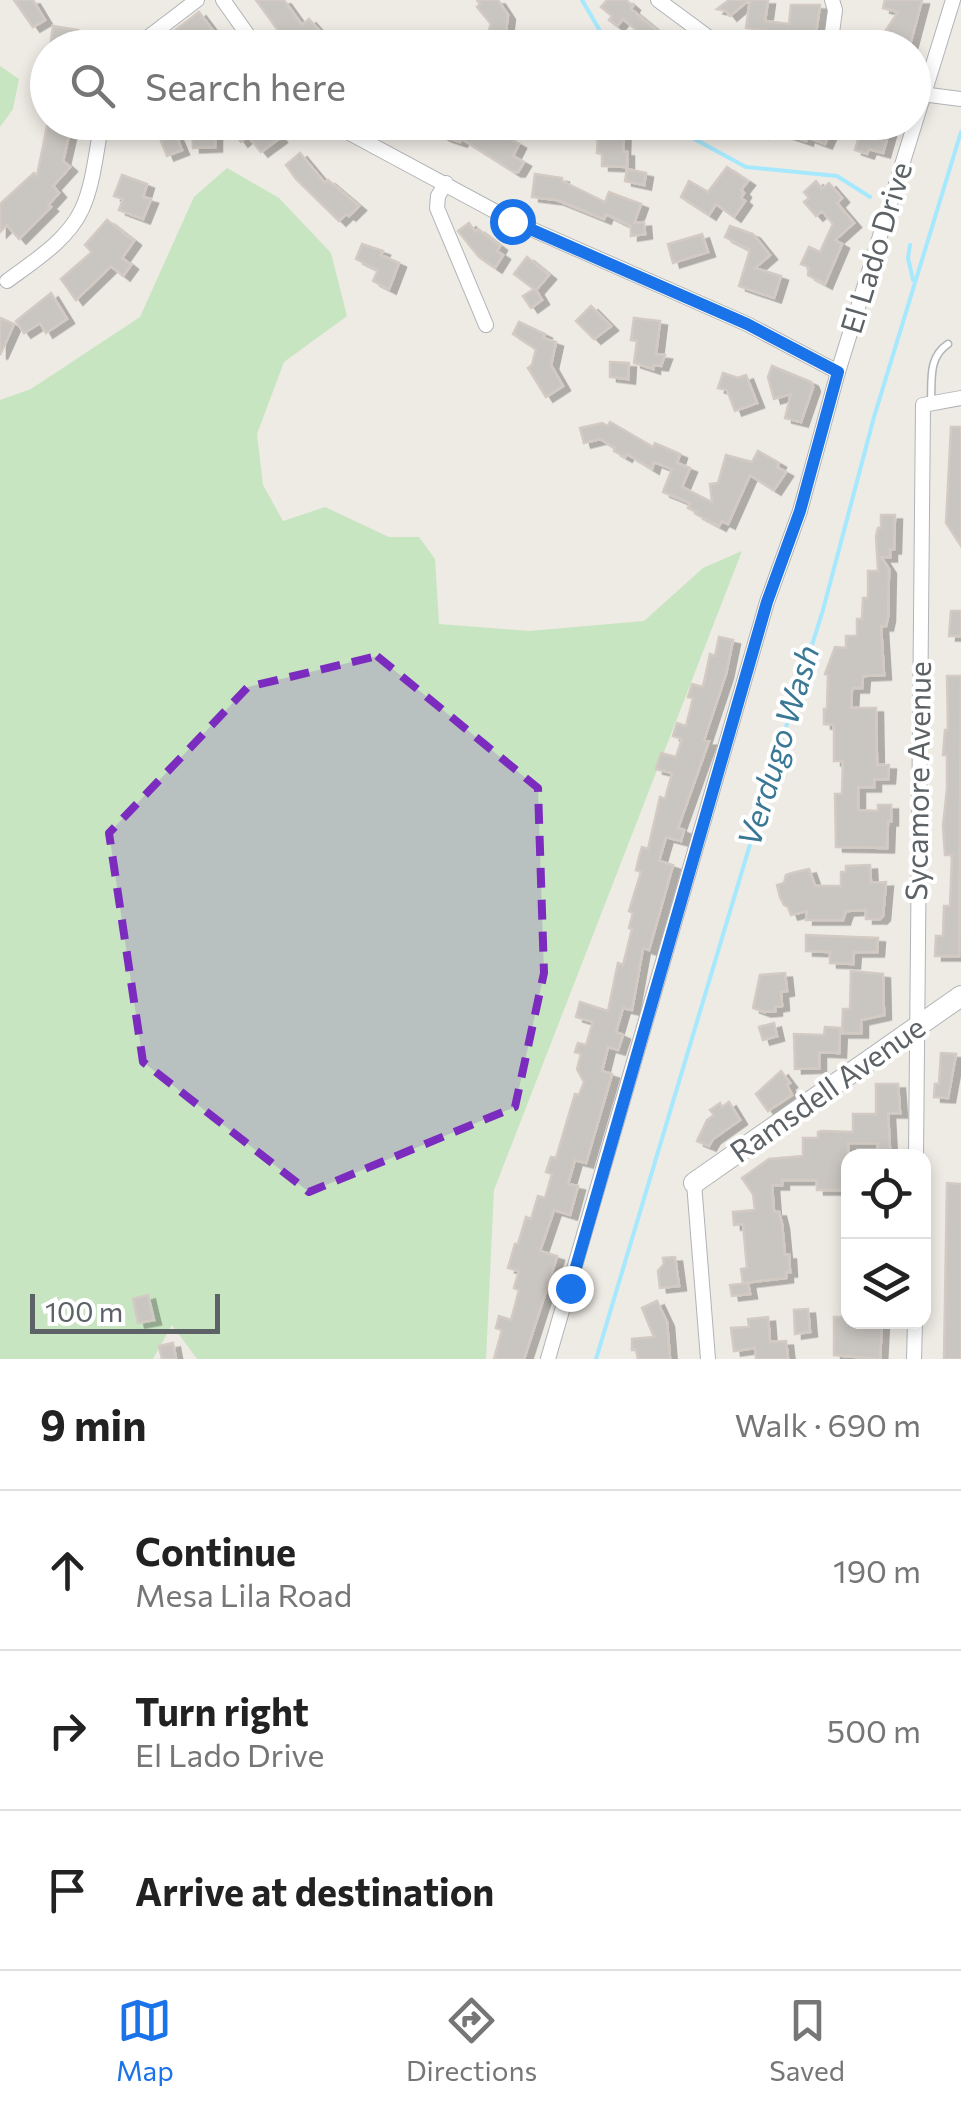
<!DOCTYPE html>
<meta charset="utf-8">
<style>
body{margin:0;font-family:Commissioner,sans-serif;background:#f2f2f2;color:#222}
.controls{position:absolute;right:30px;bottom:30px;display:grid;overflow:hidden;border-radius:20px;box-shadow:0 5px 15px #0003}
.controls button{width:90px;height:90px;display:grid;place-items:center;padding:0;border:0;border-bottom:2px solid #e0e0e0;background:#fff;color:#222;font:50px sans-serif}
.scale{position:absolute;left:30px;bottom:25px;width:190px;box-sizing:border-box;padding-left:10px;border:5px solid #5c6265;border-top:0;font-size:28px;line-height:35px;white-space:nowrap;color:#5c6265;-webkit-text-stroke:8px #fff;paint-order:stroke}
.stop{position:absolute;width:30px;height:30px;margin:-22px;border:8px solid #1a73e8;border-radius:50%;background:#fff}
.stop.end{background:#1a73e8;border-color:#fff;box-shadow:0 2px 10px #0008}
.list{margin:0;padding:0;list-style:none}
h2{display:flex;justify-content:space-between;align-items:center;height:130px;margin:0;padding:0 40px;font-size:42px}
h2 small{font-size:32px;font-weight:400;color:#767676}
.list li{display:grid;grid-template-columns:65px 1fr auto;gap:30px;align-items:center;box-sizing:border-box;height:160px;padding:0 40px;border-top:2px solid #e0e0e0}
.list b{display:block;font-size:38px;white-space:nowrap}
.list p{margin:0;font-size:32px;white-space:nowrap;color:#767676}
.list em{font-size:32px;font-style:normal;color:#767676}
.icon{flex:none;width:55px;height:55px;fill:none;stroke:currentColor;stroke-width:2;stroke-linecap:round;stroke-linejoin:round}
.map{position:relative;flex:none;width:961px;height:1359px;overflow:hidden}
.search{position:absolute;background:#fff;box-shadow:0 5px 15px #0003;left:30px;right:30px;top:30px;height:110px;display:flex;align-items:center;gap:25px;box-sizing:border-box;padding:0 35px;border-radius:55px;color:#767676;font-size:38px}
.sheet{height:610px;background:#fff}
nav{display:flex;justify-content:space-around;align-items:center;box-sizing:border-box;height:140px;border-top:2px solid #e0e0e0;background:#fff;font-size:28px;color:#767676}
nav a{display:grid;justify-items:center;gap:5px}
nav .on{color:#1a73e8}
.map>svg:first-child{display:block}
</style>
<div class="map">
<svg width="961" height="1359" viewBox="0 0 961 1359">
<defs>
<filter id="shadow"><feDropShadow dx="7" dy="4.5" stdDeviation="0" flood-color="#0004"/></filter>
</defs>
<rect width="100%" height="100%" fill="#eeeae4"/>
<g fill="#c8e5c1">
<path d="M0 66 19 79 13 109 0 127Z"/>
<path d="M227 168 279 198 331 253 347 316 284 362 257 434 263 485 283 521 325 507 389 537H419L435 559 439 624 529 631 644 621 703 568 742 551 494 1190 486 1359H197L172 1325 153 1359H0V400L31 389 140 317 194 197Z"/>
</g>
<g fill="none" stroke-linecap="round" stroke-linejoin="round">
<g stroke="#a6e8fd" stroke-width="4">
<path d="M582 0 610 48"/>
<path d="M673 122 687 135 746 167 837 176 870 197"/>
<path d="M910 245 908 258 913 280"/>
<path d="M596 1359 769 781 823 610 874 417 961 132"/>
</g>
</g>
<g fill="#c9c5c1" stroke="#d3cbc3" stroke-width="2.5" filter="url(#shadow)">
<path d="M14 0H33L45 20 33 27Z"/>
<path d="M256 0H284L302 25 309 19 335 48H275L285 40Z"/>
<path d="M477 0H498L508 15 505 40 487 35 491 24 477 7 480 4Z"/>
<path d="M607 0H626L633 6 631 9 678 48H649L643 42 645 37 623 19 617 26 609 20 612 16 601 7Z"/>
<path d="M729 0H749L730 16 726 11 717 9Z"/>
<path d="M750 0H768L765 21 789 24 791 5H820L814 47 787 45 773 37 776 32 746 28Z"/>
<path d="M885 0H922L910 45 886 30 898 12 883 8Z"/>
<path d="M199 12 226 48H198L190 36 175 48H152Z"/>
<path d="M53 26 78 30 73 48H50Z"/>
<path d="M192 122H215V147L193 148Z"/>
<path d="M226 122H267L280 138 261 152 248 136 241 142Z"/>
<path d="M419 122H470L493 135 496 131 519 144 513 156 524 162 518 172H514L462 139 460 142 445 137Z"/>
<path d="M592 122H624L623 152H627V167L602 166V154L597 153 598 134H591Z"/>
<path d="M738 122H835L825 144 807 137 806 141 765 127 761 134Z"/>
<path d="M863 124 889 132 883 153 869 149 867 154 855 150Z"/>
<path d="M47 126 70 131 63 161 70 167 53 186 59 193 48 205 51 207 19 239 7 225 0 232V204L34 173 37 176Z"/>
<path d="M176 136 182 150 167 156 161 141Z"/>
<path d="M300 153 325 183 328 180 359 206 349 216 346 214 339 221 296 179 286 165Z"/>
<path d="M727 167 748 181 741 190 744 193 741 198 745 201 734 217 716 204 709 215 681 197 689 181 708 192Z"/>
<path d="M627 169 646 173 644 185 625 181Z"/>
<path d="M535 174 562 178V181L605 202 609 192 641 204 634 223 644 222 645 234 631 236V226L606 214 604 219 557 200 532 197Z"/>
<path d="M122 175 147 184 143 197 151 199 143 219 119 210 123 199 114 196Z"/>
<path d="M816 181 822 189 829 183 842 198 837 203 854 223 835 240 842 244 825 284 808 275 809 267 801 264 809 247 820 252 833 224 822 211 816 216 804 202 809 198 804 192Z"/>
<path d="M107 220 134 241 122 258 131 265 123 276 111 266 76 300 61 279 92 252 85 245Z"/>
<path d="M469 223 475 232 478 229 500 246 497 251 503 255 495 268 479 257 458 231Z"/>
<path d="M730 226 753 234 770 255 755 268 781 276 774 298 739 286 750 250 725 237Z"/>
<path d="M702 234 708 252 673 263 668 244Z"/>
<path d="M362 244 383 251 381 255 399 263 389 289 373 281 378 270 356 259Z"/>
<path d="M527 257 549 275 536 290 542 300 531 308 523 296 534 289 514 274Z"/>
<path d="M51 293 67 319 46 333 40 323 24 333 16 321Z"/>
<path d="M591 306 611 326 594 339 576 321Z"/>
<path d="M0 318 14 324 0 355Z"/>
<path d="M634 318 660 321 656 354 665 355 661 366 653 365V369L634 363 637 341 631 340Z"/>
<path d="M519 322 545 334 543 338 556 342 551 365 563 386 546 397 528 368 532 365 536 349 513 334Z"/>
<path d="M610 362 629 363 628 379 610 377Z"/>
<path d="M772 366 811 382 813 387 801 422 785 418 791 394 774 399 768 377Z"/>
<path d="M723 373 738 378 746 375 757 403 735 411 727 390 718 388Z"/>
<path d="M610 422 653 447 655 443 680 454 677 463 690 468 682 487 712 502 710 484 718 483 726 455 752 462 758 451 779 463 777 467 786 472 774 490 750 475 728 524 722 521 719 526 696 514 697 512 688 508 690 503 663 492 672 469 654 462 652 469 627 454 625 457 614 451 615 448 600 439 584 443 580 428 602 423 608 426Z"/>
<path d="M951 427H961V546L946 523Z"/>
<path d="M881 515H895L894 549H890V557H881L889 569 888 617 886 626H881L884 675 863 676 862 688H852L851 708H876L877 765H889L888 779H874V787H858V810L878 811V805H891V821H888L887 848 836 847 835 794H842L843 761H834V725L824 724V709H827L828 675 825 674 835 647 846 648V636H857V619H862L863 598H868V571H878L876 536 878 528H881Z"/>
<path d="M951 611H961V636H949Z"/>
<path d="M719 637 733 640 726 674 704 740 709 741 678 828 684 830 681 841 666 837 659 861 673 865 649 950 643 948 632 1010 623 1008 616 1032 623 1035 618 1050 608 1047 602 1071 612 1074 586 1163 575 1160 568 1184 578 1186 570 1215 554 1210 540 1251 557 1256 551 1276 524 1359H494L502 1330 496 1328 499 1316 511 1320 519 1290 514 1288 519 1271 508 1268 515 1244H518L526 1217 531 1219 538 1196 545 1198 552 1174 546 1172 551 1157 556 1158 575 1094 579 1095 584 1082 577 1069 581 1054 575 1052 578 1043 586 1045 593 1022 576 1017 580 1002 608 1011 618 963 623 965 632 929 629 928 633 913 629 911 641 872 636 870 639 857 642 847 648 849 660 797 665 799 672 773 656 769 661 753 676 757 682 739 673 736 677 723 686 726 693 698 688 697 692 684 703 687 710 654 715 656Z"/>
<path d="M947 676H961L959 956H935L936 936H943L944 906H950L952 855H945L943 826 947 789V755H943L945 730H948Z"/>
<path d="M870 865 871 883 886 882 883 916 880 919H866V910L846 911 843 920H806L807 911 791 915 788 907 784 905 780 897 777 885 784 883 786 875 792 873 809 869 815 886H841V872H846V866Z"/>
<path d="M806 935 878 938 877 952H854L853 964 830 963V952L806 951Z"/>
<path d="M851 971 883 974 884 1015 861 1020V1033H842L843 1009H850Z"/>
<path d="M785 973 787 991 781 992 782 1006 775 1007V1011L764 1012 753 1008 760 975Z"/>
<path d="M774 1023 777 1036 763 1040 759 1027Z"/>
<path d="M825 1027 840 1028 839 1053 819 1052V1068L795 1069 794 1034 824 1035Z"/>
<path d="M941 1053 956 1054 948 1098 934 1097 935 1084H939Z"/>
<path d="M781 1071 790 1083 787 1085 792 1095 768 1111 756 1094Z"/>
<path d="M876 1084H898L900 1113H888L890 1150H878V1143H848V1190H817V1180H782V1185H772L774 1212H779L782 1224 785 1255H789L790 1272H786V1278L743 1283 741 1269 747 1268 743 1224 734 1225 733 1212 755 1210 753 1194 742 1178 769 1159 803 1156V1138H818V1132L822 1131 853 1132V1114H876Z"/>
<path d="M729 1102 740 1120 713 1139 709 1146 697 1141 707 1120 714 1115 710 1110 720 1103 722 1107Z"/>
<path d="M947 1183 961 1184V1359H944Z"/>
<path d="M675 1257 679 1286 660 1288 658 1271 664 1264 663 1258Z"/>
<path d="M748 1283 750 1294 732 1296 730 1285Z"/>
<path d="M148 1295 154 1320 138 1323 133 1299Z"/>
<path d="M657 1301 667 1322 670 1359H638L636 1350H632V1339L654 1337 642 1308Z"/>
<path d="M808 1309 810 1332 795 1334 794 1310Z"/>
<path d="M768 1317 770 1342 786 1341 788 1359H756L755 1348 734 1351 731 1328 749 1327 748 1319Z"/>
<path d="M834 1317H847L848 1322H882L880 1359 834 1355Z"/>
<path d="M173 1343 176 1359H162L159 1346Z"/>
</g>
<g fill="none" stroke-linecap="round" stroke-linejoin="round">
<g stroke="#b0b4b7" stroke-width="9">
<path id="lane" d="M931 402C932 380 928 357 948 344"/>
</g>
<g stroke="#b0b4b7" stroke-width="16">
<g id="street">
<path d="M223 0 257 48"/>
<path d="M658 0 723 48"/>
<path d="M134 48 197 0"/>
<path d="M830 48 835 10 832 0"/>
<path d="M914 93 961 99"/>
<path d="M329 122 513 221 747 324 838 372"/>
<path d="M446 183 438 196 437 208 486 325"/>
<path d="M7 281C34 261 68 240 82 209 94 183 96 150 102 122"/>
<path d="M916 1156 923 405 961 398"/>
<path d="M694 1183 708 1359"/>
<path d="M548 1359 767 602 800 511 838 372 953 0"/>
<path d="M914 1359 915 1322"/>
</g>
</g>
<g stroke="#b1b6b9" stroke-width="22">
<path id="secondary" d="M694 1183 961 996"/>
</g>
<use href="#lane" stroke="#fff" stroke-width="6"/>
<use href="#street" stroke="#fff" stroke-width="14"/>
<use href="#secondary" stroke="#fff" stroke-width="20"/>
</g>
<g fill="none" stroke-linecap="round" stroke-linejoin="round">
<path stroke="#1a73e8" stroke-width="12" d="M512 221 747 324 838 372 800 511 767 602 570 1288"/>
</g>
<path fill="#7b2cbf" fill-opacity="0.2" stroke="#7b2cbf" stroke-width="8" stroke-dasharray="20 12" stroke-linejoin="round" d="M377 656 538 788 544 973 515 1107 309 1192 143 1062 109 833 248 687Z"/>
<g text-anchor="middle" stroke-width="8" stroke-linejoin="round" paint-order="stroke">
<g font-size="30" fill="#5c6265" stroke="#fff">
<text transform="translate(877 248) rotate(-73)" y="10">El Lado Drive</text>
<text transform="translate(919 781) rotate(-89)" y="10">Sycamore Avenue</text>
<text transform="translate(828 1090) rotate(-35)" y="10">Ramsdell Avenue</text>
</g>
<g font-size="32" font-style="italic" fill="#3a7895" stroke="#fff">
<text transform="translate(779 746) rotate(-73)" y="11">Verdugo Wash</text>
</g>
</g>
</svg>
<div class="controls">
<button><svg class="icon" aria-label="locate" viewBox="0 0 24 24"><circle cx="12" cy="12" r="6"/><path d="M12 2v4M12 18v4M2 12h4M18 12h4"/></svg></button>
<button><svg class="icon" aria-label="layers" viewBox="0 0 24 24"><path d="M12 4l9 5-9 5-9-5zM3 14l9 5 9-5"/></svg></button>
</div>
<div class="scale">100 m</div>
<div class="stop" style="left:512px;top:221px"></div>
<div class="stop end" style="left:570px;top:1288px"></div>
<div class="search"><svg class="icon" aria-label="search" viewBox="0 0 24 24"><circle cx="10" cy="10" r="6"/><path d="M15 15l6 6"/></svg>Search here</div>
</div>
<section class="sheet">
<h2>9 min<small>Walk · 690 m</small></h2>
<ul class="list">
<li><svg class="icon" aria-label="ahead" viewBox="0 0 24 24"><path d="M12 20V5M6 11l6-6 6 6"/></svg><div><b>Continue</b><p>Mesa Lila Road</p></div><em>190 m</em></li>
<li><svg class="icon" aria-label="right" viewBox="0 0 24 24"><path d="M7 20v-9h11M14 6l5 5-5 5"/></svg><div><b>Turn right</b><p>El Lado Drive</p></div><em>500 m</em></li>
<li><svg class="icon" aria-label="arrive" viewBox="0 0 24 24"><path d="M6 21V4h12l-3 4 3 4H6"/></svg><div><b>Arrive at destination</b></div></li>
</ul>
</section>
<nav>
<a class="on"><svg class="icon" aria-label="map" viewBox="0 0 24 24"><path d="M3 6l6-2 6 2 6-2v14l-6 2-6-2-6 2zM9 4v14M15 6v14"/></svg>Map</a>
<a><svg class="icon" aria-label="directions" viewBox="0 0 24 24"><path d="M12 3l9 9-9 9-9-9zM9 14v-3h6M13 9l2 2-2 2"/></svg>Directions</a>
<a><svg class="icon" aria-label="saved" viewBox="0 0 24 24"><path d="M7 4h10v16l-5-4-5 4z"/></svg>Saved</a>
</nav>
